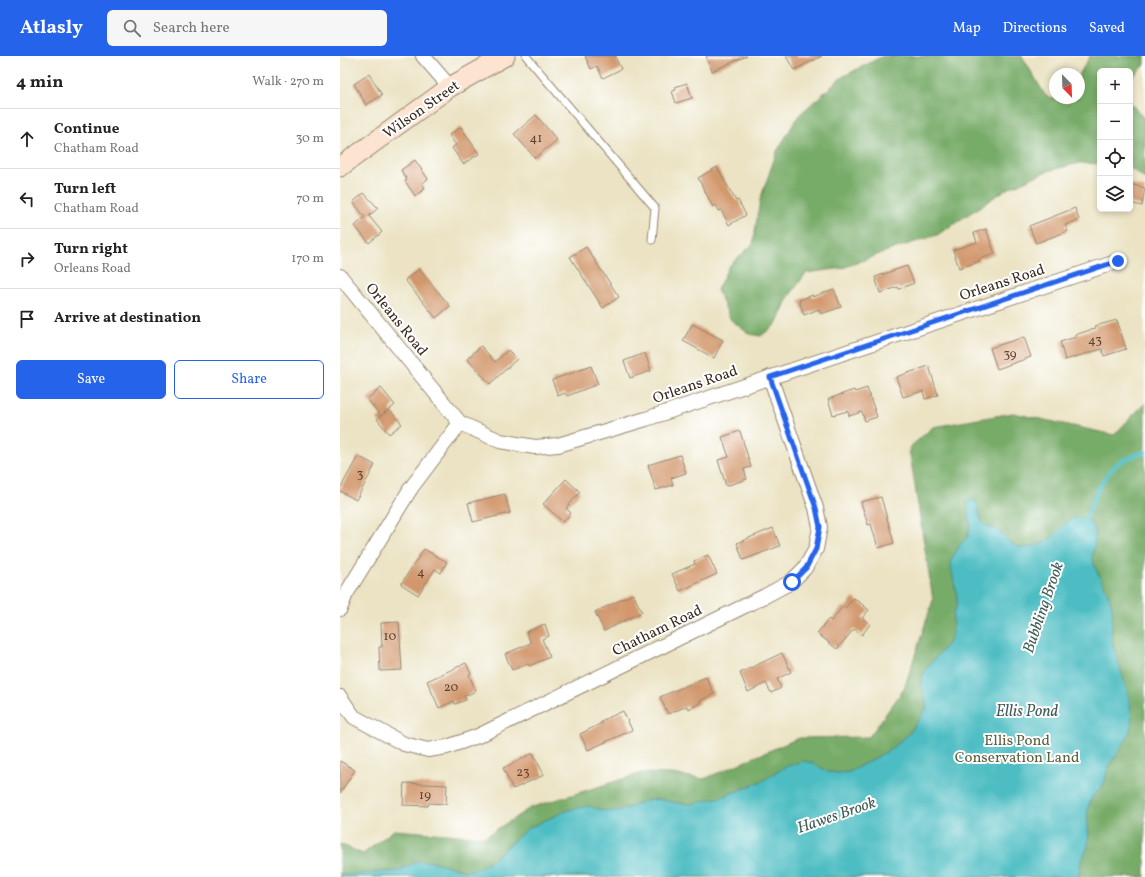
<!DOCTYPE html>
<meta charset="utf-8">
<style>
body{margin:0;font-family:Vollkorn,serif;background:#f6f6f6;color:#222}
.controls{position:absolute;right:12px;top:12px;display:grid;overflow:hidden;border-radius:6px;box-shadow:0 2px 6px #0003}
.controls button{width:36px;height:36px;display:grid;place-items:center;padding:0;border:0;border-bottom:1px solid #e0e0e0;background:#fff;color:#222;font:20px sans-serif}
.compass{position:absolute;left:709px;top:12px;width:36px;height:36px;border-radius:50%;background:#fff;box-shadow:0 2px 6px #0003;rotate:157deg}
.stop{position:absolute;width:12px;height:12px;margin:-9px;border:3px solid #2563eb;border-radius:50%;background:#fff}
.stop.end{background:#2563eb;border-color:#fff;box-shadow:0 1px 4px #0008}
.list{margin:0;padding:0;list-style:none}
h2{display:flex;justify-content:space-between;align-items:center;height:52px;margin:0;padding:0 16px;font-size:17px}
h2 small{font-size:13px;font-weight:400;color:#767676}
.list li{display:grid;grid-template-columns:26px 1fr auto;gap:12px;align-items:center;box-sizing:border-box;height:60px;padding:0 16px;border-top:1px solid #e0e0e0}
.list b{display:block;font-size:15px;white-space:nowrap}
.list p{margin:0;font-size:13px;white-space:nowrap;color:#767676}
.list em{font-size:13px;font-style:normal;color:#767676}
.actions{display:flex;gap:8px;padding:12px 16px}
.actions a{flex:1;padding:9px 0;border:1px solid #2563eb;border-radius:6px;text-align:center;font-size:14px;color:#2563eb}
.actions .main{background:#2563eb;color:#fff}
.icon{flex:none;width:22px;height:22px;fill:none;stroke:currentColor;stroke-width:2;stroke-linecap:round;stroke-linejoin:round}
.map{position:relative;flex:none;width:805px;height:821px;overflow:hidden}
header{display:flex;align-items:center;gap:24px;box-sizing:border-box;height:56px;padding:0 20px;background:#2563eb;color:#fff}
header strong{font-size:19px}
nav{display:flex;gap:22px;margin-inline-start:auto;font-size:14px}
.search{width:280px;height:36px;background:#f6f6f6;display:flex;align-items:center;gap:10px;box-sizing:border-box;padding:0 14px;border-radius:6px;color:#767676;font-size:15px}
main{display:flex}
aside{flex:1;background:#fff}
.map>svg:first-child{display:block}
</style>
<header>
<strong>Atlasly</strong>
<div class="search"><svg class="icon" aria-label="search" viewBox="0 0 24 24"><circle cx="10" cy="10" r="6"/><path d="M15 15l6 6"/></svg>Search here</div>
<nav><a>Map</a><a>Directions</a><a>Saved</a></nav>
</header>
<main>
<aside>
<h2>4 min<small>Walk · 270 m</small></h2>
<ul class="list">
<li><svg class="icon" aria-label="ahead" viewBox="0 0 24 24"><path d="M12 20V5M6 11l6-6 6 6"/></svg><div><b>Continue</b><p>Chatham Road</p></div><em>30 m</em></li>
<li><svg class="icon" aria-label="left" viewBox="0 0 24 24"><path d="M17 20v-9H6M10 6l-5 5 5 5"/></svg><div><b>Turn left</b><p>Chatham Road</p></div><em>70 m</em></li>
<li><svg class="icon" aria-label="right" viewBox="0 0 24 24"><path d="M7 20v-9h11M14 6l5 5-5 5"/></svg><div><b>Turn right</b><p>Orleans Road</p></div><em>170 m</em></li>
<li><svg class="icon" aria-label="arrive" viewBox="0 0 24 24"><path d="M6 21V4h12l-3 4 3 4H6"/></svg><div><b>Arrive at destination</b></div></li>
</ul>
<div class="actions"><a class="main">Save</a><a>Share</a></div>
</aside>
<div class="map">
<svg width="805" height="821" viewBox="0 0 805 821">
<rect width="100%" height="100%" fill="#fff"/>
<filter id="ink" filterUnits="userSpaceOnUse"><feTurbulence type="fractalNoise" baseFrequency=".025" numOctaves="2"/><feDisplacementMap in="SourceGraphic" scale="8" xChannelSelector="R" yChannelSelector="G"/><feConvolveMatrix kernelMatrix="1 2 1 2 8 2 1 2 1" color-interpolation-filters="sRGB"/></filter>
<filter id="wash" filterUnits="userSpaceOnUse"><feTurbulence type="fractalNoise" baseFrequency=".012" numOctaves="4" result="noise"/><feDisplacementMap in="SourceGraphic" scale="16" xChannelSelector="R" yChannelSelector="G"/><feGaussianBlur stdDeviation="0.9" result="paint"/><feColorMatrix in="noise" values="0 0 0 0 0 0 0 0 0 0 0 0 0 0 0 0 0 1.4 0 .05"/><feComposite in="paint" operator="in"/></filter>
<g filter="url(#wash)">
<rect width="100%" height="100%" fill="#ebe3c3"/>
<g fill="#77ab67" stroke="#596a42">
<path d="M543 0H682L705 39 727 48 734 42H739V19L750 0H805V9L790 23V15H760V108L740 107 707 115 665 134 597 179 550 194 503 212 466 217 448 242 436 268 421 280 409 278 391 264 377 234 389 210 413 188 420 144 437 95 459 59 502 21Z"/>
<path d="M790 46 805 64V123L790 112Z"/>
<path d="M805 347V821H0V788L23 798 54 774 145 781 190 752 302 717 331 718 364 723 459 682 529 681 564 633 593 544 569 392 593 371 673 357 774 379Z"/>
</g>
<path fill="#4ebdc3" stroke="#447470" d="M630 444H634C641 450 637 461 644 468 649 472 655 472 660 476 666 480 668 487 676 490 687 495 703 488 712 481 721 473 734 454 747 464 765 478 748 492 754 508 759 522 768 534 771 547 775 559 770 571 772 583 776 608 796 648 791 671 787 687 776 697 769 711 766 717 766 725 762 731 760 735 754 737 752 742 743 756 751 774 748 790 747 794 745 797 743 800 740 807 739 814 739 821H0V818L8 819 57 815 78 805 95 806 125 815 134 814 150 806 188 772 228 754 248 750 266 755H277L288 752 307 744 318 743 338 747 351 748 381 741 408 731 422 725 445 711 463 705 473 707 488 716 497 717 509 716 548 695 569 678 586 653V646L581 629 582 621 588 610 608 588 613 577V558L617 549V541L610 506 621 487 627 482 629 475 630 467 627 447Z"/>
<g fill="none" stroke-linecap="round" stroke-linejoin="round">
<path stroke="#4ebdc3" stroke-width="4.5" d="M744 469C750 451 760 424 774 411 782 403 795 399 805 396"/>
</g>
<g id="blocks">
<g fill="#d2976c">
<path d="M245 0H277L275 1 281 13 263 22 257 10 251 13Z"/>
<path d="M366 0H407L372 15Z"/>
<path d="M446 0H482L454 14Z"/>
<path d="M29 18 42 39 26 49 14 28Z"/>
<path d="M347 27 352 42 336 47 332 35 336 34 335 31Z"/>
<path d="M196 59 217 84 195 102 174 78Z"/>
<path d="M121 71 139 98 123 108 112 92 116 89 109 79Z"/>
<path d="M75 104 88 123 82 127 85 133 75 140 65 125 67 124 61 114Z"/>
<path d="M377 111 396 145 398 144 406 159 389 169 381 154 379 155 376 149 373 151 358 122Z"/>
<path d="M790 128 805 132 802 150 790 147Z"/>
<path d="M24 137 38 152 29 160 42 176 29 187 15 170 25 161 13 146Z"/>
<path d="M735 152 739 164 725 169 728 175 696 187 689 170Z"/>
<path d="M646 173 655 198 639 203 640 205 619 212 613 194 637 186 634 177Z"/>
<path d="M246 191 279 241 263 252 230 201Z"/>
<path d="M567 210 574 227 559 233 558 231 540 237 535 221Z"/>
<path d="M79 213 110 250 96 262 65 224Z"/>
<path d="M494 233 501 251 481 258 479 253 464 259 459 244 473 239V241Z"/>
<path d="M777 264 786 293 764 300 762 293 725 304 720 286 736 281 735 279 756 272 755 270Z"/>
<path d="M352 268 383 284 374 302 343 285Z"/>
<path d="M684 281 691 301 657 313 650 292Z"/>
<path d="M141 290 155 306 168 294 177 303 150 328 127 303Z"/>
<path d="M305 297 311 315 290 322 284 305Z"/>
<path d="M251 310 258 328 227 340 225 337 218 340 212 324Z"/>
<path d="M589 310 598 339 585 343 583 335 563 341 556 321Z"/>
<path d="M41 332 55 349 41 360 27 343Z"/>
<path d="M527 332 537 361 525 365 522 356 509 360 508 355 493 359 488 343 514 334 515 336Z"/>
<path d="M49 353 62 368 49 378 37 363Z"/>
<path d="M400 375 411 411 404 413 407 423 386 430 378 404 389 401 382 381Z"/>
<path d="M340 399 346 417 331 422 333 429 316 434 308 409Z"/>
<path d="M18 400 35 409 16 444 0 435V433Z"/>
<path d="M226 423 240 436 226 452 231 457 223 466 203 448Z"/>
<path d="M165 438 170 457 133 466 128 447Z"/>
<path d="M541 441 554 487 538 492 531 468 528 469 521 446Z"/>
<path d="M433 472 440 490 403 504 397 487Z"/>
<path d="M84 493 107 506 101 517 95 513 78 539 61 528Z"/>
<path d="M368 499 377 518 340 535 332 518 355 508 354 505Z"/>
<path d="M293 538 302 556 264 575 255 556Z"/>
<path d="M514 542 529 554 522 562 530 568 522 579 514 573 497 593 477 577 489 563 491 565 503 550 505 552Z"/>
<path d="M59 566 62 614 40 615 39 591H42L41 567Z"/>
<path d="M205 568 209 580 202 583 210 601 189 610 188 608 172 614 165 598 191 587 186 576Z"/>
<path d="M442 597 451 616 437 623 441 632 431 637 426 627 408 636 400 617Z"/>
<path d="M126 607 131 618 129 619 136 635 124 640 126 644 115 648 114 645 99 652 87 625Z"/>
<path d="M366 621 374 638 360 645V647L349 653 347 650 328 658 320 641Z"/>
<path d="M283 655 292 674 248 694 240 678 262 667 261 665Z"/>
<path d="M193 697 204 719 173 733 163 712Z"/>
<path d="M0 705 15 714 0 737Z"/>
<path d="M64 727 107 729 106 748 89 747 88 750 63 749Z"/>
</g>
</g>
</g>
<g filter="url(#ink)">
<use href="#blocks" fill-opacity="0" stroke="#938670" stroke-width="1"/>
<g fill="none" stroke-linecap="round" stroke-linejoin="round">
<g stroke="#938670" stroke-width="9">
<path id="lane" d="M186 0 315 152 312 184"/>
</g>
<g stroke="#938670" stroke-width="16">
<g id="street">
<path d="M83 0 110 31"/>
<path d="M0 220 120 367 160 385 195 391 218 389 306 363 779 205"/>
<path d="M0 553 6 538 71 432 120 367"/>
<path d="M0 641 14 661 64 688 88 694 107 691 138 680 425 540 451 526 465 512 476 493 480 471 476 452 430 321"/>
</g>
</g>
<g stroke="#938670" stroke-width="21">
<path id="secondary" d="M0 111 110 31 165 0"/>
</g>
<use href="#lane" stroke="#fff" stroke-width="7"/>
<use href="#street" stroke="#fff" stroke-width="14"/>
<use href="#secondary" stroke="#fde4d1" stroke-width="19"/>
</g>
</g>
<g fill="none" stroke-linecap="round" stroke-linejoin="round" filter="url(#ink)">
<path stroke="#2563eb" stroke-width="5" d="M452 526 466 512 476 493 480 471 476 452 430 321 778 205"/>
</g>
<g text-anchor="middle" stroke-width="4" stroke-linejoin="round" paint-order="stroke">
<g font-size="13" fill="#614532">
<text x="196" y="86">41</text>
<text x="755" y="288">43</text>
<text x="670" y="302">39</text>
<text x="20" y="422">3</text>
<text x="81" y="520">4</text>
<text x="50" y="584">10</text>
<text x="111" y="635">20</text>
<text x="183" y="720">23</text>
<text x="85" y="743">19</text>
</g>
<g font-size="15" fill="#3b2a1e" stroke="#fff">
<text transform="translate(81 53) rotate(-35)" y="5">Wilson Street</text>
<text transform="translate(662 226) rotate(-18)" y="5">Orleans Road</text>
<text transform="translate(57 263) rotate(51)" y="5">Orleans Road</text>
<text transform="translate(355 328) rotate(-19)" y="5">Orleans Road</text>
<text transform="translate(317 574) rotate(-26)" y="5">Chatham Road</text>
</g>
<g font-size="15" fill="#5a613d" stroke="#fff">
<text x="677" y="689">Ellis Pond<tspan x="677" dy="17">Conservation Land</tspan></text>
</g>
<g font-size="16" font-style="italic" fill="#425d58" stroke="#fff">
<text transform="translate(702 551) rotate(-71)" y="6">Bubbling Brook</text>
<text x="687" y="660">Ellis Pond</text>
<text transform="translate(496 758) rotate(-19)" y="6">Hawes Brook</text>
</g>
</g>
</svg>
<div class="controls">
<button>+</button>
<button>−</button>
<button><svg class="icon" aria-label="locate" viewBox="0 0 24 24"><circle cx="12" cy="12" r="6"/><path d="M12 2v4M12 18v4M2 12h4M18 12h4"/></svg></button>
<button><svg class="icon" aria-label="layers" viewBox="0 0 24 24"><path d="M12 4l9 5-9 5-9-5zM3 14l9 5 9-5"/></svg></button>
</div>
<svg class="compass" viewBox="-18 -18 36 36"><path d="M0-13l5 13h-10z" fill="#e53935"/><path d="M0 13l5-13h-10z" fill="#767676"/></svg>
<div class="stop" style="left:452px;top:526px"></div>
<div class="stop end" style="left:778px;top:205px"></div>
</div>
</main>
